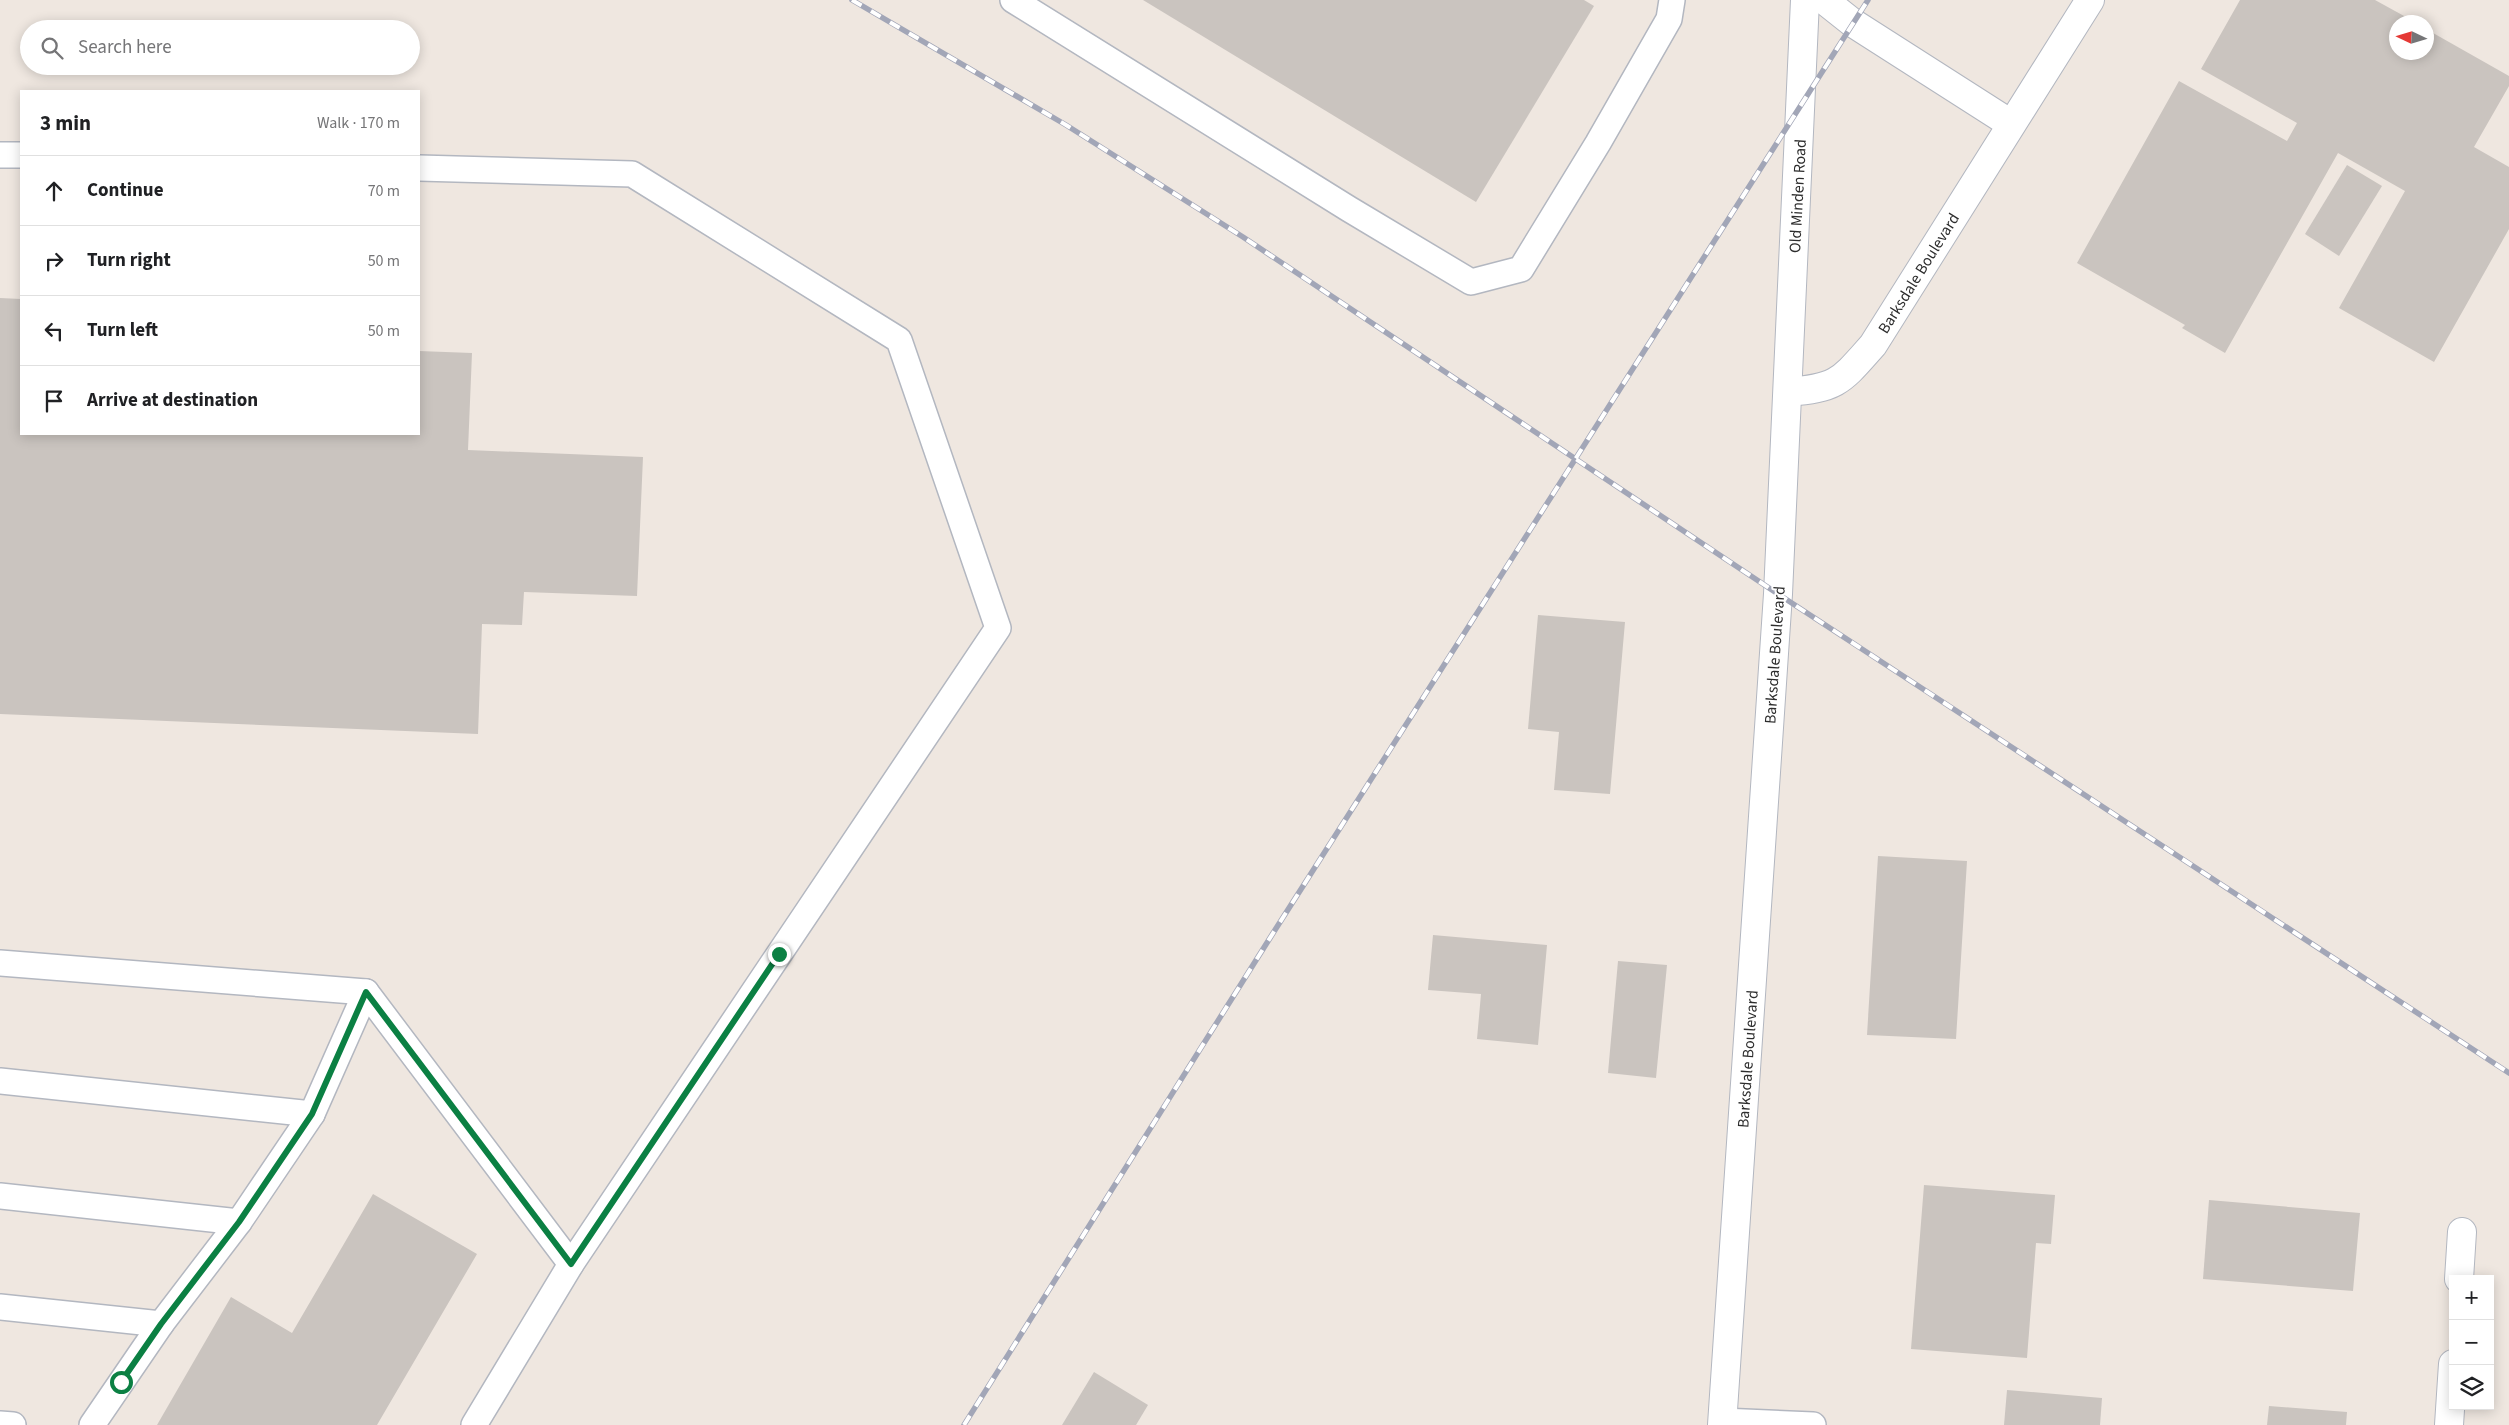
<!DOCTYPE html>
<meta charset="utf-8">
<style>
body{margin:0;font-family:"Source Sans 3",sans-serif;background:#f6f6f6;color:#202124}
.controls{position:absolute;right:15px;bottom:15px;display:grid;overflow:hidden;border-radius:0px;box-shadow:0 2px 12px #0003}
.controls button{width:45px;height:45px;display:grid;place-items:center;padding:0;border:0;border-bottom:1px solid #e0e0e0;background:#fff;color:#202124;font:25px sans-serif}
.compass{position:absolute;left:2389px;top:15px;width:45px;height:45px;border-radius:50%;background:#fff;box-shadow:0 2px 12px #0003;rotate:274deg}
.stop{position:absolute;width:15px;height:15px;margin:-11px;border:4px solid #0b8043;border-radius:50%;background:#fff}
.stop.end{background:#0b8043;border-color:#fff;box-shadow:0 1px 5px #0008}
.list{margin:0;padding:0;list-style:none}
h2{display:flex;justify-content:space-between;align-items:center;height:65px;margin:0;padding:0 20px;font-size:21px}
h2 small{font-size:16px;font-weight:400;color:#757577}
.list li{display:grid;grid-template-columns:32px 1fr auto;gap:15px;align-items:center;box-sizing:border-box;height:70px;padding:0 20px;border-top:1px solid #e0e0e0}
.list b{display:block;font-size:19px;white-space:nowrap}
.list em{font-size:16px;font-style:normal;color:#757577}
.icon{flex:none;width:28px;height:28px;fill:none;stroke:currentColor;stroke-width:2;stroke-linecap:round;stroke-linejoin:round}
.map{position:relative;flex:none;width:2509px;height:1425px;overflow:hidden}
.search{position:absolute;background:#fff;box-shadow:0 2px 12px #0003;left:20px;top:20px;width:400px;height:55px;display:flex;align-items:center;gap:12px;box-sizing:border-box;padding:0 18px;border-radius:28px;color:#757577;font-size:19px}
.panel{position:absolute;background:#fff;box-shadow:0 2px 12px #0003;left:20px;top:90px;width:400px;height:345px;border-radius:0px}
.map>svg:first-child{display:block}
</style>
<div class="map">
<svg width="2509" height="1425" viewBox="0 0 2509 1425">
<rect width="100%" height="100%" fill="#efe7e0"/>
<g fill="#cac4bf">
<path d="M1143 0H1584L1594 6 1476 202Z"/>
<path d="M2240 0H2375L2415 22H2396V52H2426V29L2509 76V86L2474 147 2509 167V229L2434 362 2339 308 2405 191 2338 153 2225 353 2182 328 2185 325 2077 263 2179 81 2287 141 2297 123 2201 69Z"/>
<path d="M2347 165 2382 186 2339 256 2305 234Z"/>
<path d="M0 298 21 299V434H419V351L472 353 468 450 643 457 637 596 524 592 522 625 482 624 478 734 0 714Z"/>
<path d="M1538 615 1625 622 1610 794 1554 790 1559 732 1528 729Z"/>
<path d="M1878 856 1967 861 1956 1039 1867 1035Z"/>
<path d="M1433 935 1547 945 1538 1045 1477 1039 1481 994 1428 990Z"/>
<path d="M1618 961 1667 965 1656 1078 1608 1073Z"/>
<path d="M1924 1185 2055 1195 2051 1244 2036 1243 2027 1358 1911 1349Z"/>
<path d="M373 1194 477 1254 377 1425H157L231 1297 292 1333Z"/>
<path d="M2209 1200 2360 1213 2353 1291 2203 1279Z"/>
<path d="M1094 1372 1148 1405 1136 1425H1062Z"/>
<path d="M2007 1390 2102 1398 2100 1425H2004Z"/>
<path d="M2269 1406 2347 1412 2346 1425H2267Z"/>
</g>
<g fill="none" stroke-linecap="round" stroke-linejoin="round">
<g stroke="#b3b7c0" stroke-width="28">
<g id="service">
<path d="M1013 0 1349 209 1471 282 1521 269 1598 143 1669 19 1672 0"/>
<path d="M0 155H21"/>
<path d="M419 168 632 174 899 340 998 628 571 1264"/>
<path d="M0 963 366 992 571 1264 474 1425"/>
<path d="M0 1081 312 1114"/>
<path d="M0 1196 239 1222"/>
<path d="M0 1307 161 1324"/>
<path d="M1722 1421 1813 1425"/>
<path d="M0 1424 13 1425"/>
<path d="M92 1425 161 1324 239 1222 312 1114 366 992"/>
</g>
</g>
<g stroke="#b3b7c0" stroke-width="30">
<g id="minor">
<path d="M2459 1279 2462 1232"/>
<path d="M2449 1425 2453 1364"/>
</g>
</g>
<g stroke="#b3b7c0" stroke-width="30">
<g id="secondary">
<path d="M1824 0 1853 23 2011 124"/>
<path d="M1788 392C1838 388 1841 381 1873 345L2090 0"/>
<path d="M1722 1425 1778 594 1805 0"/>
</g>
</g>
<use href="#service" stroke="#fff" stroke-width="25"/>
<use href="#minor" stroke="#fff" stroke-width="28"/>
<use href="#secondary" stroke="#fff" stroke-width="28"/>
<g stroke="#a2a6b7" stroke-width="5.5">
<g id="rail">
<path d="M852 0 1066 125 1243 237 1778 594 2509 1073"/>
<path d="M964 1425 1275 930 1868 0"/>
</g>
</g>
<use href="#rail" stroke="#fff" stroke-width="4" stroke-dasharray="11" stroke-linecap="butt"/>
</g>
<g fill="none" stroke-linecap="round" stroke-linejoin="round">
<path stroke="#0b8043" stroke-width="6" d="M121 1382 161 1324 239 1222 312 1114 366 992 571 1264 779 954"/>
</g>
<g text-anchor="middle" stroke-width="4" stroke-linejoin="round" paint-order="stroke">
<g font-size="16" fill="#2d2d2d" stroke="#fff">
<text transform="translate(1797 196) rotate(-87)" y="6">Old Minden Road</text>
<text transform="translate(1918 273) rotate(-58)" y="6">Barksdale Boulevard</text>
<text transform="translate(1774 655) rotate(-86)" y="6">Barksdale Boulevard</text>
<text transform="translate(1747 1059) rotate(-86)" y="6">Barksdale Boulevard</text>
</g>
</g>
</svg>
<div class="controls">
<button>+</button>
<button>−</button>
<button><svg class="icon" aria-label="layers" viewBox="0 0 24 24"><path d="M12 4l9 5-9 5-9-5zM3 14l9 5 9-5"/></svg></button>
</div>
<svg class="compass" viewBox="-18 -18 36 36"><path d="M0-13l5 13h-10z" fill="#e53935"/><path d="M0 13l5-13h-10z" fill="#757577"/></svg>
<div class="stop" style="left:121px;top:1382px"></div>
<div class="stop end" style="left:779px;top:954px"></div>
<div class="search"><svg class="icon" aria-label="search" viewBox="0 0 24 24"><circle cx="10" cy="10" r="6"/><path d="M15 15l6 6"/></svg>Search here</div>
<section class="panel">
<h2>3 min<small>Walk · 170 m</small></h2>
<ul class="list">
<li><svg class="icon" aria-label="ahead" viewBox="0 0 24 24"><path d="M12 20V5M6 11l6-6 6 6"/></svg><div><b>Continue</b></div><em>70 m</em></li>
<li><svg class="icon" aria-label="right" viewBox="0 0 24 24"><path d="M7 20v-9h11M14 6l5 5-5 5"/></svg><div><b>Turn right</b></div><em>50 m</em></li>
<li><svg class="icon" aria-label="left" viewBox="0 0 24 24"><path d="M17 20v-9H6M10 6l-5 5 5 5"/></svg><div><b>Turn left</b></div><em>50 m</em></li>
<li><svg class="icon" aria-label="arrive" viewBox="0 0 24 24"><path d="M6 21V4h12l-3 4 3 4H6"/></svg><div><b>Arrive at destination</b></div></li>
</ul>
</section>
</div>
